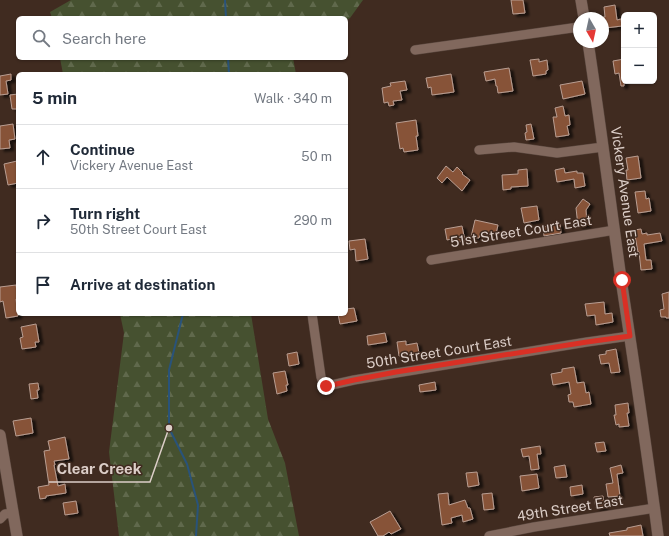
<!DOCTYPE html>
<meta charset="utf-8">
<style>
body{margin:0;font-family:"Public Sans",sans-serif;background:#f6f6f7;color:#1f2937}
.controls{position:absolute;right:12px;top:12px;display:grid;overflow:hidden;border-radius:6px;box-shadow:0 1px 3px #0004}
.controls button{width:36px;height:36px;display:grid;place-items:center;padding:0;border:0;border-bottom:1px solid #e0e1e3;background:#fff;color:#1f2937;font:20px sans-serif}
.compass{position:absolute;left:573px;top:12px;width:36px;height:36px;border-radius:50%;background:#fff;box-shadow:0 1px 3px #0004;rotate:171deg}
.stop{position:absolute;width:12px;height:12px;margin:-9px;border:3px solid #d93025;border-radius:50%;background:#fff}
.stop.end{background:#d93025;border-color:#fff;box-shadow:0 1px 4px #0008}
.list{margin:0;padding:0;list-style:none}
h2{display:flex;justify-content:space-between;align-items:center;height:52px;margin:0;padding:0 16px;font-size:17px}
h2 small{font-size:13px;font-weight:400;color:#747a83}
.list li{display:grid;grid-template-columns:26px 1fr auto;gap:12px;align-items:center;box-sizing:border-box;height:64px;padding:0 16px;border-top:1px solid #e0e1e3}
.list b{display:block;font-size:15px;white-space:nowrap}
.list p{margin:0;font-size:13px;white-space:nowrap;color:#747a83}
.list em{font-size:13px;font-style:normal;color:#747a83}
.icon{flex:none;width:22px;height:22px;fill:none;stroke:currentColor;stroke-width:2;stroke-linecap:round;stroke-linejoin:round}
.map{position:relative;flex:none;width:669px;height:536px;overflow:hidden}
.search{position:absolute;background:#fff;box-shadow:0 1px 3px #0004;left:16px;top:16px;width:332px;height:44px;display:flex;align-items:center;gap:10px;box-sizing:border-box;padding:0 14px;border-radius:6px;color:#747a83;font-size:15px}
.panel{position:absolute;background:#fff;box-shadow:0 1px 3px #0004;left:16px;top:72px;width:332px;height:244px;border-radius:6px}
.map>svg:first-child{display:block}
</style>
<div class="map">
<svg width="669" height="536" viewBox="0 0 669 536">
<defs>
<pattern id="forest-firs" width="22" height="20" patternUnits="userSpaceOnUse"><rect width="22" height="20" fill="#465130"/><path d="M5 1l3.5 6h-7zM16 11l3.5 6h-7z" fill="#60694c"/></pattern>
<filter id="shadow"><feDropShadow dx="4" dy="2.5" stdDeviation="1" flood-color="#0009"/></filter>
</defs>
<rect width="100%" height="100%" fill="#402b20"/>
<g fill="url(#forest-firs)">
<path d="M71 0H363L350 18 346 20V18H52L50 12Z"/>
<path d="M60 58H293L296 74H63Z"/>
<path d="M120 314H251L268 419 285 463 299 536H119L109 452 124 333Z"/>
</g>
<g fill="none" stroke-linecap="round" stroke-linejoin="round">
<g stroke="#29537a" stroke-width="2">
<path d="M225 0 226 18"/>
<path d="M228 58 229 74"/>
<path d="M183 314 169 370V428L187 464 198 505 196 536"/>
</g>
</g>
<g fill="#875339" stroke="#b99e92" filter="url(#shadow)">
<path d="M511 0H523L525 13 513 14Z"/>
<path d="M615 5 617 20 621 19 622 26 605 28 603 17H605L604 7Z"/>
<path d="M539 59V62L547 60 548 70 546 71V74L533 76 530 60Z"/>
<path d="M624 59V86H621L619 73 615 74 613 61Z"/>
<path d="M509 68 513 91 498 93 497 86H496L495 79 486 81 484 72Z"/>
<path d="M11 74V80L6 81 8 94 0 95V76Z"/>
<path d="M451 74 454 92 432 95 431 87 428 88 426 78Z"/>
<path d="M405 81 407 90 400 91 402 100 393 101 394 105 389 106 388 102 384 103 382 88 391 86 390 83Z"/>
<path d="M582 81 585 94 563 99 560 85Z"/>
<path d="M18 94V109H12L10 95Z"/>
<path d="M563 106 565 116 569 115 570 125 567 126 569 135 556 137 553 117H557L555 108Z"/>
<path d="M416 120 418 136H416L418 150 404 152 403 148 400 149 396 123Z"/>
<path d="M13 124 15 139 9 140 10 148 0 149V126Z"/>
<path d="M531 124 534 139 526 140 525 133 527 132 526 125Z"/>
<path d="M638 156 641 178 627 180 626 170H628L626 158Z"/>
<path d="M17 161 18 183 8 185 4 164Z"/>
<path d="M446 166 453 172 457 167 463 173 462 174 470 180 462 191 447 177 442 183 437 178Z"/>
<path d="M564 168 565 173 577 171V173H583L585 186 575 188 574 179 557 182 555 170Z"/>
<path d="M527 169 528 186 511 187V189L503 190 502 175 518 174V170Z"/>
<path d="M645 191 646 199 649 198 651 211 638 213 635 192Z"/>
<path d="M583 199 590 204 586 210 587 225 578 226 576 208Z"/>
<path d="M537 206 539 220 524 223 521 208Z"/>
<path d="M475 220 498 225 496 234 492 233 491 237 480 235 479 238 471 237Z"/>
<path d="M560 224 561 233 544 236 543 227Z"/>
<path d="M462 226 465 241 457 242 456 238 447 240 445 229Z"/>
<path d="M641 229 642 234 647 233V235L660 233 662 241 644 244 646 260H651L652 269 641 270 639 252H638L634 230Z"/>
<path d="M365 239 368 259 356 261 355 249 350 250 349 241Z"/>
<path d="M16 285 18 297V299H16L18 316 6 318 3 301 0 302V287Z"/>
<path d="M669 292V318H666V317H661L660 310 664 309 662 294Z"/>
<path d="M604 302 605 314 612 313 613 322 596 325 595 315 587 316 585 304Z"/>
<path d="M354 308 357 321 340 324 338 314H346V309Z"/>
<path d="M36 324 39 342H35L36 347 22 349 20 338 23 337 21 327Z"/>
<path d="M385 333 387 342 368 345 367 336Z"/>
<path d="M406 341V345L417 343 419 353 399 356 397 342Z"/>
<path d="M616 349 620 372 611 373 609 363 601 364 599 355 606 354V351Z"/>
<path d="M297 352 299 364 289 366 287 354Z"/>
<path d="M574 367 577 383 584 382 586 393 589 392 591 404 574 407 573 402H569L568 395 571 394 569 382 553 385 551 374 562 372V369Z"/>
<path d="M285 371 288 385H286L287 391 277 394 273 373Z"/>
<path d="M435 382 436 390 420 392 419 385Z"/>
<path d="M38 383 39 390H37L38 398 31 399 29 384Z"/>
<path d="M628 403 629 413H627L629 426 619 427V424L616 425 614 415H616L615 405Z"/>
<path d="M31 418 33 433 16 436 13 421Z"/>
<path d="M65 437 69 459 54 461 55 465H54L58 486 65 484 66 493 46 496V498L40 499 38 487 49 485 44 451 50 450 48 441Z"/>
<path d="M604 442 606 451 597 452 595 443Z"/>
<path d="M540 446 541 454H537L539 469 531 470 529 456 523 457 521 449Z"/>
<path d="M565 465 567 477 556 478 554 467Z"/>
<path d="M621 465 623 473 617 474 620 496 608 497 606 484 613 483 610 468Z"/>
<path d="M477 472 479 485 468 487 466 473Z"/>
<path d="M537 474 539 488 522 491 520 476Z"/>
<path d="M582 485 583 494 571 496 570 487Z"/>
<path d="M448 493 449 505 465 500 468 508H470L473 519 463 522 462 515 451 518 452 523 442 525 438 494Z"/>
<path d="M492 493 494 509 484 510 482 494Z"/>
<path d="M603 496 604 507 596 508 594 497Z"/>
<path d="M76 501 78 513 65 515 63 503Z"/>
<path d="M390 511 401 529 391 534 389 532 383 536H378L370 522Z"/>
<path d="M641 525 643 536H610L609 533 627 530V528Z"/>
</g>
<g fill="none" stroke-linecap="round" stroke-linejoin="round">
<g stroke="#59473e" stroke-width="10">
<g id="minor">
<path d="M415 50 579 27"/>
<path d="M479 150 514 147 557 153 603 147"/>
<path d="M431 260 615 230"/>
<path d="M312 314 321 377 323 383 327 386 354 380 396 373 587 342 630 336"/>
<path d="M0 519 5 514 13 513"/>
<path d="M489 536 534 527 655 508"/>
</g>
</g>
<g stroke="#59473e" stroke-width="12">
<g id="tertiary">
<path d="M581 0 584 18"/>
<path d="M588 42C600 121 610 200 621 279 634 364 647 450 658 536"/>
<path d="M0 435 17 536"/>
</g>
</g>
<use href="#minor" stroke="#81685d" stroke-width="9"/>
<use href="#tertiary" stroke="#81685d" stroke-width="11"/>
</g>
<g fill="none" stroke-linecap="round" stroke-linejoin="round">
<path stroke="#d93025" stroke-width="5" d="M326 386 332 385 354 380 396 372 587 342 630 336 622 280"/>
</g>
<g text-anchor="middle" stroke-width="3" stroke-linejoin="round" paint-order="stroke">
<g font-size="14" fill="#dccec8" stroke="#402b20">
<text transform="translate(625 192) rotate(82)" y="5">Vickery Avenue East</text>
<text transform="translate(521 231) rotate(-9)" y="5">51st Street Court East</text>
<text transform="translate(439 352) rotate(-9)" y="5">50th Street Court East</text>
<text transform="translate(570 508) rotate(-9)" y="5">49th Street East</text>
</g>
</g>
<path fill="none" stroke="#dccec8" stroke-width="1.5" d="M169 428L150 482H49"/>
<circle fill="#dccec8" stroke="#402b20" stroke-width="1.5" cx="169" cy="428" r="4"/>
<g font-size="15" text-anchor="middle" font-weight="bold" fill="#dccec8" stroke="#402b20" stroke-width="3" stroke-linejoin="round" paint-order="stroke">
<text x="99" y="474">Clear Creek</text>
</g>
</svg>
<div class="controls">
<button>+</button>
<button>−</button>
</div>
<svg class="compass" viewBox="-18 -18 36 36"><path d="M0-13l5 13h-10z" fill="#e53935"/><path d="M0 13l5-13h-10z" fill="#747a83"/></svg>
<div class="stop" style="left:622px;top:280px"></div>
<div class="stop end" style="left:326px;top:386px"></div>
<div class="search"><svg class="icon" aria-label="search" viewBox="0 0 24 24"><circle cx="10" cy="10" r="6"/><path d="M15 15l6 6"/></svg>Search here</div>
<section class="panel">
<h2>5 min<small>Walk · 340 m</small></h2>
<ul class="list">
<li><svg class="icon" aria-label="ahead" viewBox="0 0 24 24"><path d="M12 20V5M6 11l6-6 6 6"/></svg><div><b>Continue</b><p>Vickery Avenue East</p></div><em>50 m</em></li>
<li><svg class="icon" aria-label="right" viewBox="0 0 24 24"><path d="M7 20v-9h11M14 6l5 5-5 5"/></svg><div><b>Turn right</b><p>50th Street Court East</p></div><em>290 m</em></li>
<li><svg class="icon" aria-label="arrive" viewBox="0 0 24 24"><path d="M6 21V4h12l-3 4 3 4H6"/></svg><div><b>Arrive at destination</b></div></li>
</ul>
</section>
</div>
